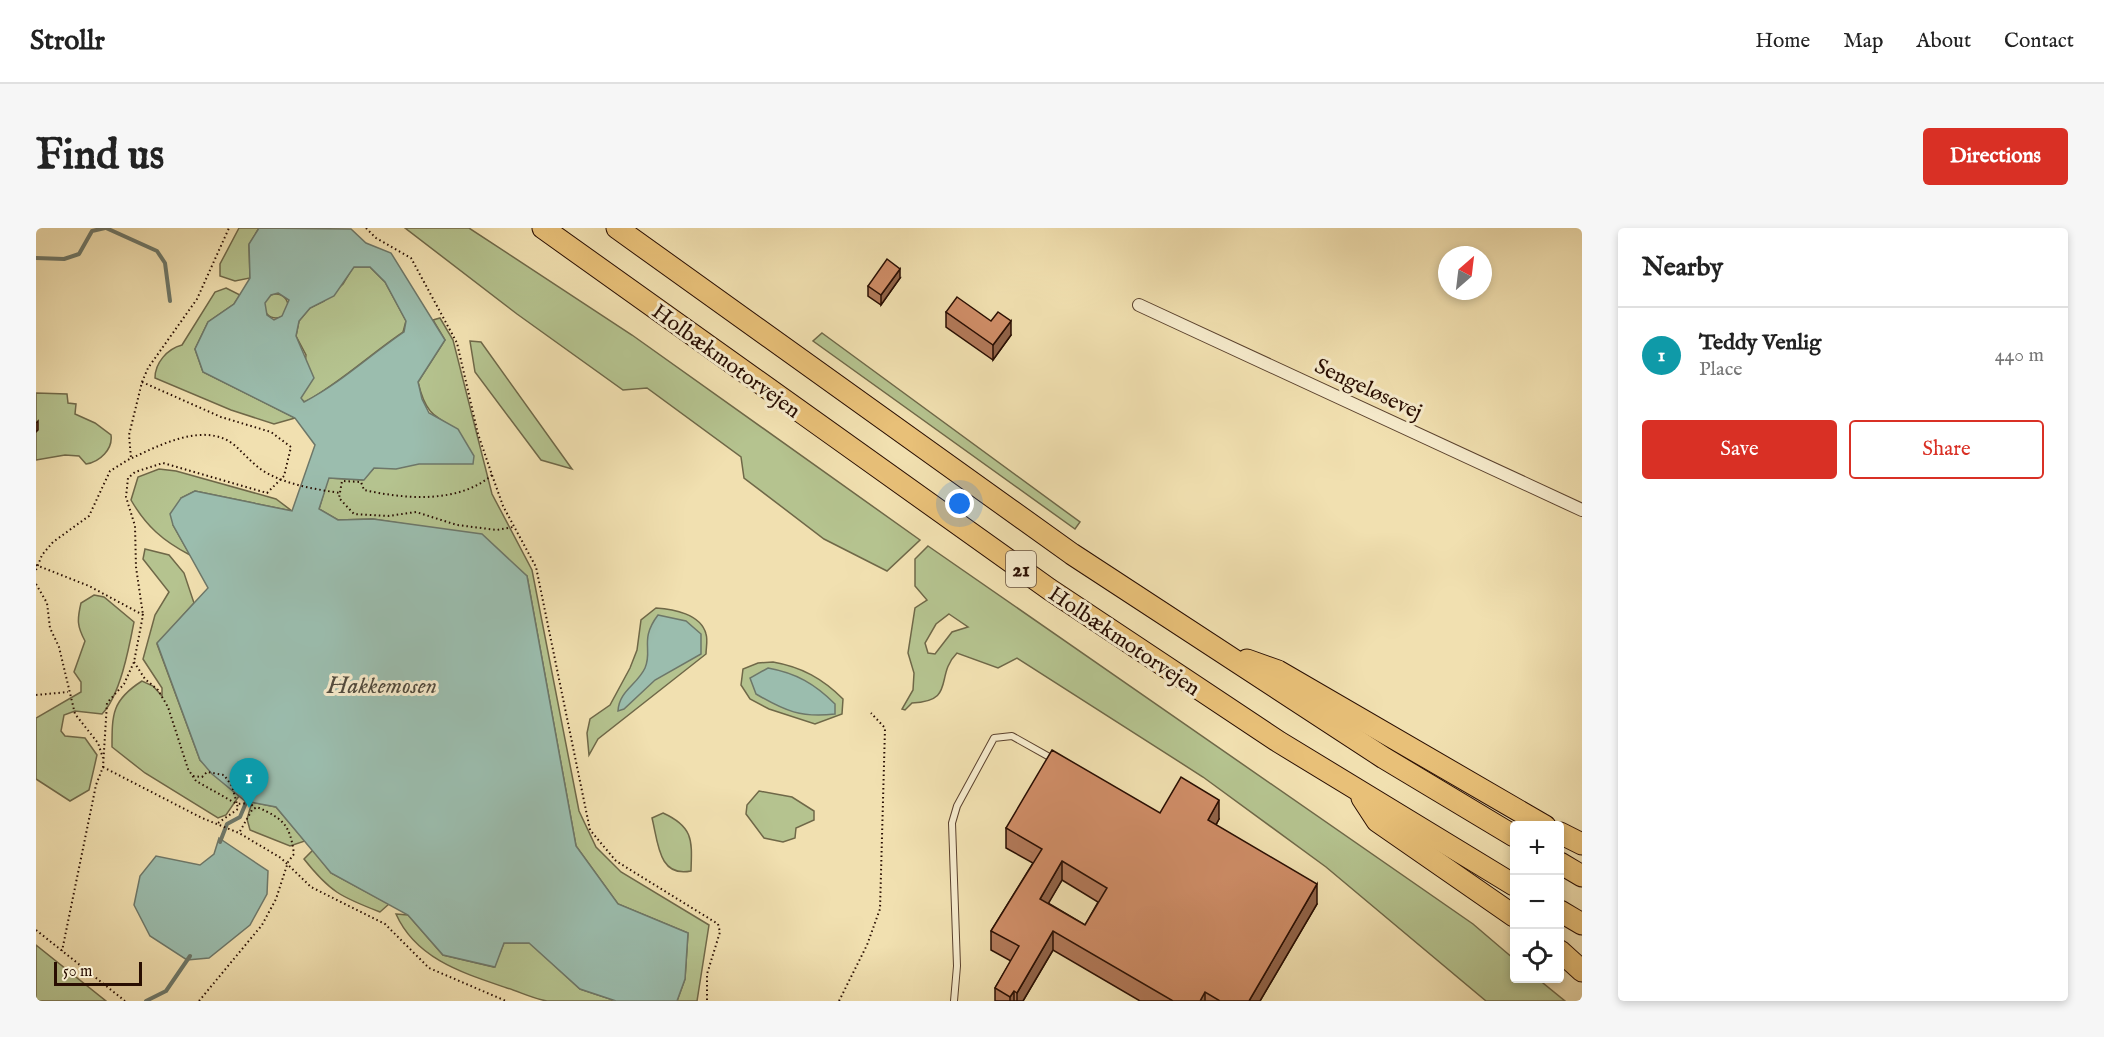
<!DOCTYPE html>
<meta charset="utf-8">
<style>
body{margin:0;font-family:"IM FELL English",serif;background:#f6f6f6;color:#222}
.controls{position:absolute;right:18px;bottom:18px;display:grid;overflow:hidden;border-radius:6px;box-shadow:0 3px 9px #0003}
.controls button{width:54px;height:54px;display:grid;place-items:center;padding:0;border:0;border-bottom:2px solid #e0e0e0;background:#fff;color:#222;font:30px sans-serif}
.compass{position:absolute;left:1402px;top:18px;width:54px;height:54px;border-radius:50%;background:#fff;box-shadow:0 3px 9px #0003;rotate:28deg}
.scale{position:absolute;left:18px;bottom:15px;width:88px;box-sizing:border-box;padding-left:6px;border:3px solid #290e02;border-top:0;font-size:16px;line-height:21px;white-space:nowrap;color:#290e02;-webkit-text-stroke:4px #f6ebcc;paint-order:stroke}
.you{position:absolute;left:924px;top:276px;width:21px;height:21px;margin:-15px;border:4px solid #fff;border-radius:50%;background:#1a73e8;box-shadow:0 0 0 9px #1a73e833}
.badge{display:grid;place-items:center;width:39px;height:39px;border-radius:50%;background:#d93025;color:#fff;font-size:20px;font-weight:700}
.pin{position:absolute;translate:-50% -50px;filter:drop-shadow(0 2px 3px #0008)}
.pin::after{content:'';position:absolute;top:32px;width:21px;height:18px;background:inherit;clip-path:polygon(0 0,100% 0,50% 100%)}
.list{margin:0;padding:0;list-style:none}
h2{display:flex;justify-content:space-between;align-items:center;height:78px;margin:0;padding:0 24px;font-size:26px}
h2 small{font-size:20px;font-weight:400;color:#767676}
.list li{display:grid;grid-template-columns:39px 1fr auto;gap:18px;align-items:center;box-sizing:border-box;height:96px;padding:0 24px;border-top:2px solid #e0e0e0}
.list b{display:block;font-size:22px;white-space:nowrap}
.list p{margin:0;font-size:20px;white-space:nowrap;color:#767676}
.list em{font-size:20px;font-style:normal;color:#767676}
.actions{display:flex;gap:12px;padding:18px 24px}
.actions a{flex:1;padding:14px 0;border:2px solid #d93025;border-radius:6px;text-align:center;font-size:21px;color:#d93025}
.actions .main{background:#d93025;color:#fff}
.icon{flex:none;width:33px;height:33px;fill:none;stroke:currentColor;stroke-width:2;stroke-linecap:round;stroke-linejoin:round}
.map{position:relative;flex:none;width:1546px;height:773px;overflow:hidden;border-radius:6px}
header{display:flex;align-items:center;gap:36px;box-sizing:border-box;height:84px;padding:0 30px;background:#fff;border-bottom:2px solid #e0e0e0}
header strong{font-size:28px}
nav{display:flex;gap:33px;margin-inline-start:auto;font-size:21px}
.intro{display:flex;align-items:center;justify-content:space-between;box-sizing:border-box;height:144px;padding:0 36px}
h1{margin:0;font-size:42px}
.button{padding:15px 27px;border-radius:6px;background:#d93025;color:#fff;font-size:21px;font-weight:700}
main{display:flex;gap:36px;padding:0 36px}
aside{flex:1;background:#fff;border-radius:6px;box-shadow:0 3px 9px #0003}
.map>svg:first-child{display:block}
</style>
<header>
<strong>Strollr</strong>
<nav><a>Home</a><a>Map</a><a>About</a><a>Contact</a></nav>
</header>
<div class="intro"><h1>Find us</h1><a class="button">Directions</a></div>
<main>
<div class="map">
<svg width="1546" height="773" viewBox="0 0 1546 773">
<rect width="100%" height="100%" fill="#f1e0b0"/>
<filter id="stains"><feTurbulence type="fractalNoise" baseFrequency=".00333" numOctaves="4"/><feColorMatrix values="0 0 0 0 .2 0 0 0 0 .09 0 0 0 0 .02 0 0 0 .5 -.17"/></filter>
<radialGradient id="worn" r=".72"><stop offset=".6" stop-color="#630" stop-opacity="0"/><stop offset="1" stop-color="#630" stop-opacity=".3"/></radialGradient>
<g fill="#b5c38f" stroke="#6f6848" stroke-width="1.5" fill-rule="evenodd">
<path d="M203 0H223L213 17 214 50 199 53 184 48V36Z"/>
<path d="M369 0H433L596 107 884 312 851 343 788 311 708 250 705 229 611 160 587 162 481 86Z"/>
<path d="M317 39H334L349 54 370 93 367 104C333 127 305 154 269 174L265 171 270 127 260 108 263 93 274 80 288 73 307 56Z"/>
<path d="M190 60 204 67 198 76 172 94 159 121 167 144 259 190 238 196 195 182 119 150C119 135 131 121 146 117L179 64Z"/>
<circle cx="240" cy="78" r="12"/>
<path d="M404 90 417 112 456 266 496 342 543 583 560 619 585 644 673 697 661 773H641L649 751 652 705 582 676 540 618 491 348 388 299 337 291 302 292 283 281 292 250 327 252 338 240C386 241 388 232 422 202 396 187 389 184 382 154L409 112 397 92Z"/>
<path d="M786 105 1044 294 1039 301 777 113Z"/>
<path d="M434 113 445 114 536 241 505 232 439 144Z"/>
<path d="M0 165 31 166 32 175 40 176 39 186 59 195 75 207C77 221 64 234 50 236L43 228 29 227 0 232Z"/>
<path d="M123 241 140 243 240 271 256 283 159 263 145 270 137 297 154 327C127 313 110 298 95 272L102 249Z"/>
<path d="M892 318 1437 696 1478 731V750L1502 751 1529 773H1450L1290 639 1167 549 981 430 962 440 921 425C898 448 921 473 876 475L869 482 866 481 877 462 878 445 872 425 879 380 891 372 879 358V331ZM913 386 932 399 916 404 899 426 892 425 889 415 900 396Z"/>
<path d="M109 321 133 327 148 345 158 375 121 416 164 532 203 568 190 587 182 590 109 545 76 519C76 486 76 472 106 453L117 458 126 468V460L107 431 119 387 133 364 107 331Z"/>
<path d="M58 367 68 369 98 394C93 420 84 468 66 486L39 483 28 487 25 503 29 508 49 510 61 527 53 562 34 573 0 551V490L45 464V454L38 444 49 413C41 398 41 392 45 375Z"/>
<path d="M620 380C637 381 665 386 670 406 672 412 670 420 670 426L562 511 553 527 551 505 554 491 574 477 594 440 601 422 605 392Z"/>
<path d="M737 434C766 439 787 451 807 471L806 486 779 496 733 481 714 471 705 457 707 441 722 435Z"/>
<path d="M723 563 756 569 778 583V592L760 600 759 610 747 614 728 610 710 586 711 577Z"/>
<path d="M216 574 240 579 269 613 254 618 214 602 211 591Z"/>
<path d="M627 585C658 599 656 613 655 643 622 650 622 613 616 590Z"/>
<path d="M277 622 295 645 353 676 344 684C305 669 294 664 268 631Z"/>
<path d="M360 686 372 687 407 727 458 739 468 715H494L544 761 580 773C558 773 532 773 511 773 498 771 484 764 471 760 427 745 380 731 360 686Z"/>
<path d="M0 717 70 773H0Z"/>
</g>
<g fill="#9bbdae" stroke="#6d7769" stroke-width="1.5" fill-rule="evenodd">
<path d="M223 0 315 1 330 15 355 25 409 112 382 154 386 171 393 185 422 201 438 228 437 236H383L360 241 338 240 328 252 293 250 283 281 302 292 337 291 446 306 491 348 540 618 582 676 652 705 649 751 641 773H580L544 761 493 715H468L459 739 407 727 372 687 295 645 240 579 209 573 176 546 164 532 121 415 172 360 137 297 134 286 145 270 159 263 256 283 279 217 259 190 167 144 159 121 172 94 198 76 214 50 213 16ZM318 39H334L349 54 370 93 368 104C334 127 305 155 268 174L265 170 278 150 260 108 263 93 274 80 298 68ZM242 65 253 72 246 88 238 92 231 87 229 75 235 67Z"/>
<path d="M622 387 650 393 665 406V426L619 452 588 481 582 483C583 463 601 457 609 440 617 422 603 412 622 387Z"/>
<path d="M732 440C760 445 779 456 799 476V486C765 490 749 483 720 466L714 450Z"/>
<path d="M183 610 232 643 231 666 214 697 173 730 151 732 114 708 98 677 104 648 120 628 164 637 178 626Z"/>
</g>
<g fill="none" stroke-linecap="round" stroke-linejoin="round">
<g stroke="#6d7769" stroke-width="4">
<path d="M70 0 121 23 129 35 134 73"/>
<path d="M0 30 28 31 43 26 56 3 69 0"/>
<path d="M184 614 191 596 204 589 212 570"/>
<path d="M110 773 130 763 154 728"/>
</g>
<g stroke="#5b422e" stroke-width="8">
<path id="lane" d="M918 773 921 738 916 595 921 578 958 510 976 508 1017 531"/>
</g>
<g stroke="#5b422e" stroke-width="14">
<path id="street" d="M1103 77 1546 282"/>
</g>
<g stroke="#290e02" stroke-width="23">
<g id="highway">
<path d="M507 0 1013 361 1243 514 1478 657"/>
<path d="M581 0 1036 326 1348 530 1478 608"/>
<path d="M1211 432 1242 443 1509 598"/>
<path d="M1326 570 1341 593 1478 688"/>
<path d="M1524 605 1546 616"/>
<path d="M1524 635 1546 648"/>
<path d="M1524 683 1546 696"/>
<path d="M1524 723 1546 743"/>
</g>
</g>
<g stroke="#290e02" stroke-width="2" stroke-dasharray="1.5 3" stroke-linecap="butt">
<path d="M330 0 340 10 375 30 421 115 442 206 456 247 467 278 500 339 554 602 580 633 682 696 684 704 671 746V773"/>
<path d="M106 154 185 189 235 204 255 219 248 248 231 265 127 235 99 244 92 250 90 269 99 298 100 339 107 387"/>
<path d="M96 230C124 217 168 194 197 216 208 225 216 236 229 244 252 257 278 261 304 265"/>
<path d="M456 247C422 276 369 271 328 262L325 254 306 253 303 270 318 286 352 288 380 284 421 297 461 302 477 299"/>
<path d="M0 337 53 358 107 387 98 434 88 456 71 475 67 539 60 557 26 723"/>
<path d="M0 342 6 327 17 314 53 288 74 243 95 230 93 207 106 154 112 140 161 71 193 0"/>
<path d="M0 356 11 375 14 400 23 419 39 486 62 515 67 530"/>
<path d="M98 434 109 451 122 462 132 479 152 541 160 553 201 576 202 581 182 595"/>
<path d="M0 467 32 464"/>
<path d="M67 539 166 590 203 605 245 630 275 659 349 696 393 740 470 773"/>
<path d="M157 548 166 549 171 544 188 547 196 558 201 576 214 575 219 580"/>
<path d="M0 702 89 773"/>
<path d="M163 773 226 697 240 671 252 634 258 626C254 597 248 591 221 579L216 582 203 605"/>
<path d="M803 773 831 717 844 681 849 500 835 485"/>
</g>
<use href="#lane" stroke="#f6ebcc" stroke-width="6"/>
<use href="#street" stroke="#f6ebcc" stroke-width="12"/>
<use href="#highway" stroke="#e8c078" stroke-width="21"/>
</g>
<g fill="#b27959" stroke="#290e02" stroke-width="1.5" fill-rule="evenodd">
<path d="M864 50 845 77 832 68V58Z"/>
<path d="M910 84 975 107 957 132 910 99Z"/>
<path d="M1124 585 1183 591 1180 597 1281 676 1224 773H1104L1017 722 987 773H959V760L975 733 955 722V703L997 635 970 620V600ZM1026 652 1062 674 1049 697 1012 675Z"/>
</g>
<g fill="#916348" stroke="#290e02" stroke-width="1.5">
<path d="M864 41V50L845 77V67Z"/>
<path d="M975 93V107L957 132V117Z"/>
<path d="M2 193V202L0 204V195Z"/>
<path d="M1183 572V591L1172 611V592Z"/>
<path d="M1026 633V652L1004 690V671Z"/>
<path d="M1281 656V676L1224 773H1213Z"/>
<path d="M1017 703V722L987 773H981V765Z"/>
<path d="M978 763V773H974V769Z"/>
<path d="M1169 764V773H1164Z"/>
</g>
<g fill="#cf8d67" stroke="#290e02" stroke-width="1.5" fill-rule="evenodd">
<path d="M851 31 864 41 845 67 832 58Z"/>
<path d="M921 69 955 93 962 84 975 93 957 117 910 84Z"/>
<path d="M1016 522 1124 585 1145 549 1183 572 1172 592 1281 656 1213 773H1184L1169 764 1164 773H1137L1017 703 981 765 978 763 974 769 959 760 983 718 955 703 1006 621 970 600ZM1026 633 1071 660 1049 697 1004 671Z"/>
</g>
<g text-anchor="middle" stroke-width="6" stroke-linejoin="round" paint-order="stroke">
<rect fill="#f6ebcc" stroke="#66503f" stroke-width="1.5" x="970" y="323" width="30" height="36" rx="4.5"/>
<g font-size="21" font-weight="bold" fill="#290e02">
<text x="985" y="348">21</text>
</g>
<g font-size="22" fill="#290e02" stroke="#f6ebcc">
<text transform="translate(691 132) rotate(36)" y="8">Holbækmotorvejen</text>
<text transform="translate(1333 160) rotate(25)" y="8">Sengeløsevej</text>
<text transform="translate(1089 412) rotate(34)" y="8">Holbækmotorvejen</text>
</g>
<g font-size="24" font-style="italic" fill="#514b3e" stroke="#f6ebcc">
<text x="346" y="465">Hakkemosen</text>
</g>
</g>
<rect width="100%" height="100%" filter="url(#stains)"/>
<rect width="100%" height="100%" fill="url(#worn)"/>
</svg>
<div class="controls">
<button>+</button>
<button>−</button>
<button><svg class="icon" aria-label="locate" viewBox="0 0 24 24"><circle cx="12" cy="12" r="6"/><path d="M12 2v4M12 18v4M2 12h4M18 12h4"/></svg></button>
</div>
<svg class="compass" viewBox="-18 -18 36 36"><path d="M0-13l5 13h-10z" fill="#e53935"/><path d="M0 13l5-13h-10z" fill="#767676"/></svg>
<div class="scale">50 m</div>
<div class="you"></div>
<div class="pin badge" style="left:213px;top:580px;background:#0f9aa8">1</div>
</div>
<aside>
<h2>Nearby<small></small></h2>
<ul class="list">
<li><span class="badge" style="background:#0f9aa8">1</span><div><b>Teddy Venlig</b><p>Place</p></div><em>440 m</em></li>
</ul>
<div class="actions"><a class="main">Save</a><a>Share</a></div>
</aside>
</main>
